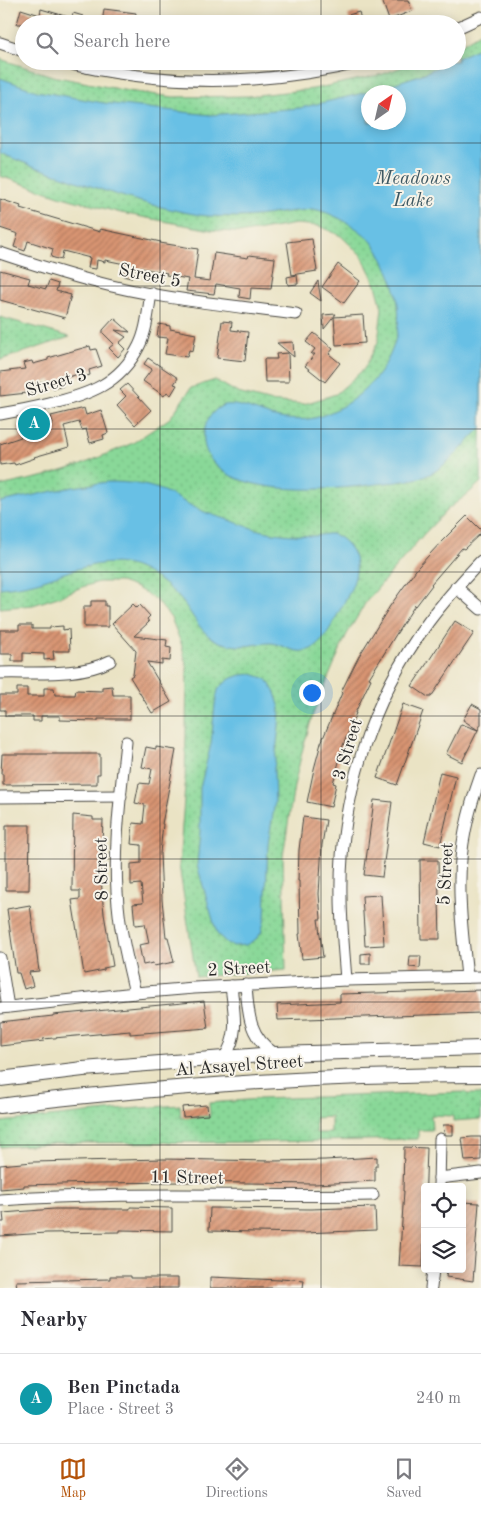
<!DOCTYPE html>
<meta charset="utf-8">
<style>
body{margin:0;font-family:"Old Standard TT",serif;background:#f2f2f3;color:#2b2b33}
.controls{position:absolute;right:15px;bottom:15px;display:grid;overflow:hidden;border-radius:5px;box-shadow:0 2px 12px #0003}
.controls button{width:45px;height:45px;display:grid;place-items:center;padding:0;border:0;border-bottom:1px solid #e1e1e2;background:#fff;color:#2b2b33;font:25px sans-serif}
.compass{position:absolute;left:361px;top:85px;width:45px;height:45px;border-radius:50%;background:#fff;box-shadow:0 2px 12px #0003;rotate:34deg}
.you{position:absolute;left:311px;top:692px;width:18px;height:18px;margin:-12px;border:4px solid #fff;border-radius:50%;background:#1a73e8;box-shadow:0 0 0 8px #1a73e833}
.badge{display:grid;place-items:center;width:32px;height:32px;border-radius:50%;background:#b45309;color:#fff;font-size:16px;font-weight:700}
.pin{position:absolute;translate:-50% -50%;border:2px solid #fff;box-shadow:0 1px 5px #0006}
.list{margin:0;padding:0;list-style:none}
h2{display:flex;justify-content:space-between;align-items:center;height:65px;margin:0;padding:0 20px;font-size:21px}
h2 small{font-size:16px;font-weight:400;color:#7c7c81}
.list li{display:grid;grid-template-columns:32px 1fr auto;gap:15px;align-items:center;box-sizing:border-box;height:90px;padding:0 20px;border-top:1px solid #e1e1e2}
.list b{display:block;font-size:19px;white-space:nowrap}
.list p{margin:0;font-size:16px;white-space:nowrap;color:#7c7c81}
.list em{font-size:16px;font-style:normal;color:#7c7c81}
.icon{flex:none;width:28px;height:28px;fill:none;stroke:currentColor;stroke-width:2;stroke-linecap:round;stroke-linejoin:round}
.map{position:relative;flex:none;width:481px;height:1288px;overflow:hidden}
.search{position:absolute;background:#fff;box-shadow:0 2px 12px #0003;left:15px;right:15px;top:15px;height:55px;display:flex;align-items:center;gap:12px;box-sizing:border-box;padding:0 18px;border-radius:28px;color:#7c7c81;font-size:19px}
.sheet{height:155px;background:#fff}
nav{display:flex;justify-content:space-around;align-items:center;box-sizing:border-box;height:70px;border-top:1px solid #e1e1e2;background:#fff;font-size:14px;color:#7c7c81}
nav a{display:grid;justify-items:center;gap:2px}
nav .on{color:#b45309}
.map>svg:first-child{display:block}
</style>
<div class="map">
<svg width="481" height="1288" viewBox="0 0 481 1288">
<defs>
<pattern id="grass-dots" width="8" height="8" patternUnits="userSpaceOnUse" patternTransform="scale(1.25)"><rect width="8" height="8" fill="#89d898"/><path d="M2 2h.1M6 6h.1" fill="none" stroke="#76ba83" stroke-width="1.8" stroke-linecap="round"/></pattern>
<pattern id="building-hatch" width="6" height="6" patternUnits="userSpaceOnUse" patternTransform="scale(1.25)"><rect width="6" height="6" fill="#d89472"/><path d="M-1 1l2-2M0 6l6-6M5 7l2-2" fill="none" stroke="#af795e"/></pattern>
</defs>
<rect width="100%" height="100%" fill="#f7f3e8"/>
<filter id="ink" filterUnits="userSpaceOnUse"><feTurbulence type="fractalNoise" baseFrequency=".02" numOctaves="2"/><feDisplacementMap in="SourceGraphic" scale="10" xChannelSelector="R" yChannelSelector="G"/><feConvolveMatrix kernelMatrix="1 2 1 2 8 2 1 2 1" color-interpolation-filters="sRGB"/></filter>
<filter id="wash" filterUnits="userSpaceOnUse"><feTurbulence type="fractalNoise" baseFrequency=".0096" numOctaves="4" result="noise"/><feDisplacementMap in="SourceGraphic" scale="20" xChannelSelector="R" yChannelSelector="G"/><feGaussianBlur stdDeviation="1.12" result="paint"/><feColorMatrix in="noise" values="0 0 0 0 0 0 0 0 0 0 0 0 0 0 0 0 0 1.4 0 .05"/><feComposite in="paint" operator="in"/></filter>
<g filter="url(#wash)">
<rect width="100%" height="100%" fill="#eae3c4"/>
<g fill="url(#grass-dots)" stroke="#5a8262" fill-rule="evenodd">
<path d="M481 32V482L469 493 448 509 423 535 366 602 346 636 326 683 313 714 303 748 294 786 283 856 286 970 196 977 179 865 185 786 187 668 181 643 171 618 156 600 137 588 120 582H99L82 587 61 596 33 605 0 608V486L46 476 81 465 133 443 170 418 191 388 215 380 238 393 268 401 304 404 336 394 364 369 378 342 382 308 376 285 362 256 341 236 319 226 296 224 244 233 211 230 121 213 62 197 0 176V59L53 76 128 91 173 97 248 96 313 89 383 74 418 61H457V47ZM368 92H398V122H368Z"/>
<path d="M0 317 70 337 0 360Z"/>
<path d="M466 1092 467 1094H481V1119L453 1121V1116L431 1115 432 1130H418V1139L266 1142 59 1143 0 1147V1122L126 1109 180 1105 181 1118 210 1116 209 1103 259 1099ZM331 1117V1133H316L315 1118Z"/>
</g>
<g fill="#68c0e5" stroke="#4a7688" fill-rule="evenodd">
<path d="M481 47V428C466 443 452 461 434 472 419 481 394 482 377 484 335 490 220 501 205 447 201 432 207 413 222 406 235 400 264 415 279 418 292 420 308 421 321 416 380 395 416 335 390 275 385 263 380 252 372 242 360 228 330 211 312 209 307 209 301 211 296 211 276 213 256 217 237 217 225 216 212 217 199 215 153 207 109 193 65 177 43 170 21 162 0 153V78L37 91 104 103 210 115 300 108 372 91 422 74 450 61H457V58ZM368 92H398V122H368Z"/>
<path d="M107 482C129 482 150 484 170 494 180 499 189 505 200 510 210 515 221 517 232 521 243 525 253 529 264 531 280 535 297 535 313 536 319 536 326 533 332 534 336 535 341 538 345 542 367 564 352 588 340 610 332 624 322 649 304 651 293 653 282 644 271 643 255 643 245 649 226 644 201 638 196 618 182 601 171 587 146 569 129 565 98 558 67 573 37 582 25 585 13 587 0 588V502L73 487Z"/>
<path d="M252 674 264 678 268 681 275 693 280 708 279 726 274 769 275 802 268 844 265 918 261 933 256 939 246 945 234 946 228 944 217 934 197 865 200 832V788L211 744 215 704 218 690 221 686 230 679 241 675Z"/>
</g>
<g id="blocks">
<g fill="url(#building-hatch)">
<path d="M382 0H408L412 11 389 20Z"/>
<path d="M21 9 40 15 41 9 72 18 73 13 83 16 82 21H84V24H17Z"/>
<path d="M104 9 136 13 134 24H102Z"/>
<path d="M359 12 362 24H350L348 15Z"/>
<path d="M0 199 21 206 20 208 100 232V229L161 242 160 243 198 249 194 279 210 281 214 253 248 258 249 255 275 258 271 289 251 288 250 299 239 297 240 288 216 284 214 294 186 291 188 279 166 275 167 273 140 268V270L133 269 131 278 123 276 125 264 105 260V262L97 260 96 269 88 268 90 258 63 251 61 260 51 257 53 249 28 241 25 251 14 247 18 234 0 228Z"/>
<path d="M312 239 317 271 292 275 287 242Z"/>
<path d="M338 264 360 281 344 303 322 287Z"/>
<path d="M0 270 30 278 28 284 46 289 49 281 58 284 56 291 71 295 65 318 0 300Z"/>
<path d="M297 275 298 284 288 285 287 277Z"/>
<path d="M318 281 321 301 310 293Z"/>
<path d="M336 314 324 329 323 315Z"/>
<path d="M363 315 365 343 336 345 334 317Z"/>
<path d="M114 318 130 332 115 330 126 337 119 343 125 349 118 357 109 348 114 344 103 333V330Z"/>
<path d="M222 321 232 322 231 330 248 332 245 361 217 358Z"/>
<path d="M159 324 170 326V329L196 334 193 351 189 350 187 357 165 354 168 338 157 337Z"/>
<path d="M314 333 333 349 329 354 340 363 325 382 305 366 315 354H311L315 349 306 342Z"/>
<path d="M293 342 294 357 277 343Z"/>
<path d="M90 346 91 350 96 349 102 366 89 370 90 375 81 378 79 374 60 379 63 386 54 389 51 380 33 384 36 392 0 396V372L25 369 23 363 32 361 33 364 48 360V358Z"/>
<path d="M288 353 289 382H265L264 359H277L276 354Z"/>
<path d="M148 358 178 378 174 384 177 385 171 395 167 392 164 396 143 381 152 369 144 364Z"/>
<path d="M127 384 151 410 135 425 117 405 126 396 120 390Z"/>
<path d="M84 408 86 415 101 410 108 433 103 435 104 439 90 443 86 429 82 430 79 422 64 426 69 447 34 457 35 458 15 465 14 463 0 465V444L21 437 18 426 29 422 32 431 53 424 51 416Z"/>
<path d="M467 516 481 530V533L464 549 462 548 431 584 432 585 416 606 415 605 395 636 369 678 371 679 355 713H356L342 748H343L333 783 336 784 331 807 307 802 314 769 321 743 342 693 341 692 359 656 390 606 418 567 441 542Z"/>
<path d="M91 601H105V606H108V627H84V606H91Z"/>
<path d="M133 604 137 608 140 605 150 616 147 619 149 622 134 636 167 640 166 647 171 648 170 661 162 660V664L147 662 171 702 152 713 130 677 133 675 136 651 112 624Z"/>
<path d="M455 621 474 633 431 697H428L412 686Z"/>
<path d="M19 625H32V629H50V627L63 626V630L69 629 70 651H53L54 659 44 660V654L23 653V661H12V654H0V630H19Z"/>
<path d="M112 686 113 695H130V719H98V721L60 720V716H41V721H33V716H5V710H0V695H17V688H27V696H44V688H54L55 695H75L76 690 102 691V687Z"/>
<path d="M403 704 423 711 397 785 377 778Z"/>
<path d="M472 704 481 709V724L478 730 463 720Z"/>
<path d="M461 724 478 730 462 762 446 754Z"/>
<path d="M146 747 156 749V747L176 750 162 824H163L160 853 162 900 166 937H168L174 962 154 966 153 963 143 965 139 945 149 943 145 924 135 925 133 904 143 903 141 884 131 885V864L141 863V845L131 844 133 823 143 824 145 805 135 803 139 783 149 784 152 769 142 767Z"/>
<path d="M2 754H100V774H97V784L3 785V774H1Z"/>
<path d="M440 772 456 776 440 846 424 842Z"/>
<path d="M374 800 392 802 382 877 364 875Z"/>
<path d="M73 815 93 817V820H103L101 872 102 893 104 914 113 966 104 968V970L84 974 73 906 72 900 80 899V891H72V888Z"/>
<path d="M303 817 326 820 322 845 319 894 321 919H318L323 957 302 959 299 934H300L299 881H298L299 850Z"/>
<path d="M6 825H30L29 890H6Z"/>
<path d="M420 860H438L440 939H421Z"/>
<path d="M381 895 384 945 365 946 362 896Z"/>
<path d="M30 905 39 971 29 972 33 986 24 989 19 973H16L7 909Z"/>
<path d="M370 953V964H361V954Z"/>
<path d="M410 956H421L420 968 409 967Z"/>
<path d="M481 990V1013L278 1020 277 1005 340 1002V994Z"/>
<path d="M204 1001 208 1028 130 1034V1031L43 1039 44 1041 0 1046V1022L53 1016V1015Z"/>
<path d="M207 1105 208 1115 183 1117 182 1107Z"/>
<path d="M443 1125H453V1135H446L444 1132Z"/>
<path d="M472 1137H481V1160L465 1161 462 1138Z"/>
<path d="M404 1147 427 1148 423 1267 399 1266 404 1191H403Z"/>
<path d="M377 1157V1166H375V1181L314 1184 183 1182 99 1183 24 1185V1187L0 1189V1165L33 1162 163 1159 272 1161 325 1160Z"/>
<path d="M462 1202 479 1203 473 1281 446 1277 447 1269H462Z"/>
<path d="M130 1207 172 1208V1231L120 1230V1232L46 1233 0 1236V1222H4L3 1213 54 1209H130Z"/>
<path d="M375 1207 376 1230 304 1233 209 1231 210 1208 310 1209Z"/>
<path d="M110 1276H131V1278H178V1288H17L16 1281 110 1279Z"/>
<path d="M210 1277 281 1280V1278L304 1280 303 1288H210Z"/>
</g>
</g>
</g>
<g filter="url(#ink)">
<use href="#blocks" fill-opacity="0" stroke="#484742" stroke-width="1"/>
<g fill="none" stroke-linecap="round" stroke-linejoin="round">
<g stroke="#484742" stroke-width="13">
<g id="minor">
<path d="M457 28 481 17"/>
<path d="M0 43 24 51"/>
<path d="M58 61C164 87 260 87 367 61"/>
<path d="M0 253C30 263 61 273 92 281 158 299 228 305 296 314"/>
<path d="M0 414C17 411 33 408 49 404 88 395 120 384 139 346 147 330 148 311 151 293"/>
<path d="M456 587 481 609"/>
<path d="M0 673C34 672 80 677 110 661"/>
<path d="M126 742C120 799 112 857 119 914 122 941 129 967 135 993"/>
<path d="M0 797 121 796"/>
<path d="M0 958 8 1007"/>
<path d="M467 977C464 945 459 913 460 880 460 845 469 808 481 775"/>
<path d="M346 980C344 952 341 924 341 896 339 799 371 699 429 621 445 600 463 580 481 561"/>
<path d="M246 985C248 1014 249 1037 275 1054"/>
<path d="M0 1008 135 993 194 988 346 980 481 977"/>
<path d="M224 1058C240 1035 234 1013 231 986"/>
<path d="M439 1178 481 1173"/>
<path d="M439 1187 440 1139"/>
<path d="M0 1200C124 1191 249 1197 373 1195"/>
<path d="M431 1288 433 1269"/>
</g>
</g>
<g stroke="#484742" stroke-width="16">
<g id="major">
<path d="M0 1079 83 1069 275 1054 481 1048"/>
<path d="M0 1106C63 1097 126 1092 189 1087 286 1079 384 1075 481 1075"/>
</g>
</g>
<use href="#minor" stroke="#fff" stroke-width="11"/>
<use href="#major" stroke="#fff" stroke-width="14"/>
</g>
</g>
<path fill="none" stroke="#2b2b2b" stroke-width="1" stroke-opacity="0.55" d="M160 0V24M321 0V24M160 61V1288M321 61V1288M0 143H481M0 286H481M0 429H481M0 572H481M0 716H481M0 859H481M0 1002H481M0 1145H481"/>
<g text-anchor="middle" stroke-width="4" stroke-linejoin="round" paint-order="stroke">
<g font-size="18" fill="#2b2b2b" stroke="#f7f3e8">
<text transform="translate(150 275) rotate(11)" y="6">Street 5</text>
<text transform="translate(56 382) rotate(-16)" y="6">Street 3</text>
<text transform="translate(347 749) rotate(-73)" y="6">3 Street</text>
<text transform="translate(101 869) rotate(-91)" y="6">8 Street</text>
<text transform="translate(445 874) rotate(-87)" y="6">5 Street</text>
<text transform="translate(239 968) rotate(-3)" y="6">2 Street</text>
<text transform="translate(239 1065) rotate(-4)" y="6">Al Asayel Street</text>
<text transform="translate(187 1177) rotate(1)" y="6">11 Street</text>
</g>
<g font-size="19" font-style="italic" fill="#3d5863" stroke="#f7f3e8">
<text x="413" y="184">Meadows<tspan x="413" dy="22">Lake</tspan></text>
</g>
</g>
</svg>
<div class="controls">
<button><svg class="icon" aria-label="locate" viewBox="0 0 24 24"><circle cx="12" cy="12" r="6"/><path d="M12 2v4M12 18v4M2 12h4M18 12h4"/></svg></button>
<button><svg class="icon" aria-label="layers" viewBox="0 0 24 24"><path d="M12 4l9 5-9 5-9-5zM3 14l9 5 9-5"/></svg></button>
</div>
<svg class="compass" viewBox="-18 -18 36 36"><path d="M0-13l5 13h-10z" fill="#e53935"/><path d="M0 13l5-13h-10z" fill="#7c7c81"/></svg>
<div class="you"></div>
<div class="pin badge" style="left:34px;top:424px;background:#0f9aa8">A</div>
<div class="search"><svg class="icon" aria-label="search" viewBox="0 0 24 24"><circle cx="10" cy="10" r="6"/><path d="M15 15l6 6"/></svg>Search here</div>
</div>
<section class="sheet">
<h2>Nearby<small></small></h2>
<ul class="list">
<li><span class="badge" style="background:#0f9aa8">A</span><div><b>Ben Pinctada</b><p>Place · Street 3</p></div><em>240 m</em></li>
</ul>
</section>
<nav>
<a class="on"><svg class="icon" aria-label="map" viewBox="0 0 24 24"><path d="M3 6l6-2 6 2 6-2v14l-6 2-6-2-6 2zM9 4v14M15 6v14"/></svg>Map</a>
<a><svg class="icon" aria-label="directions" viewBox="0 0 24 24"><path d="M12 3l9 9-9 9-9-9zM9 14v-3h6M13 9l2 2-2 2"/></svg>Directions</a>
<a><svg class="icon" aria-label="saved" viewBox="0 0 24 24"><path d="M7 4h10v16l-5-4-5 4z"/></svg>Saved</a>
</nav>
